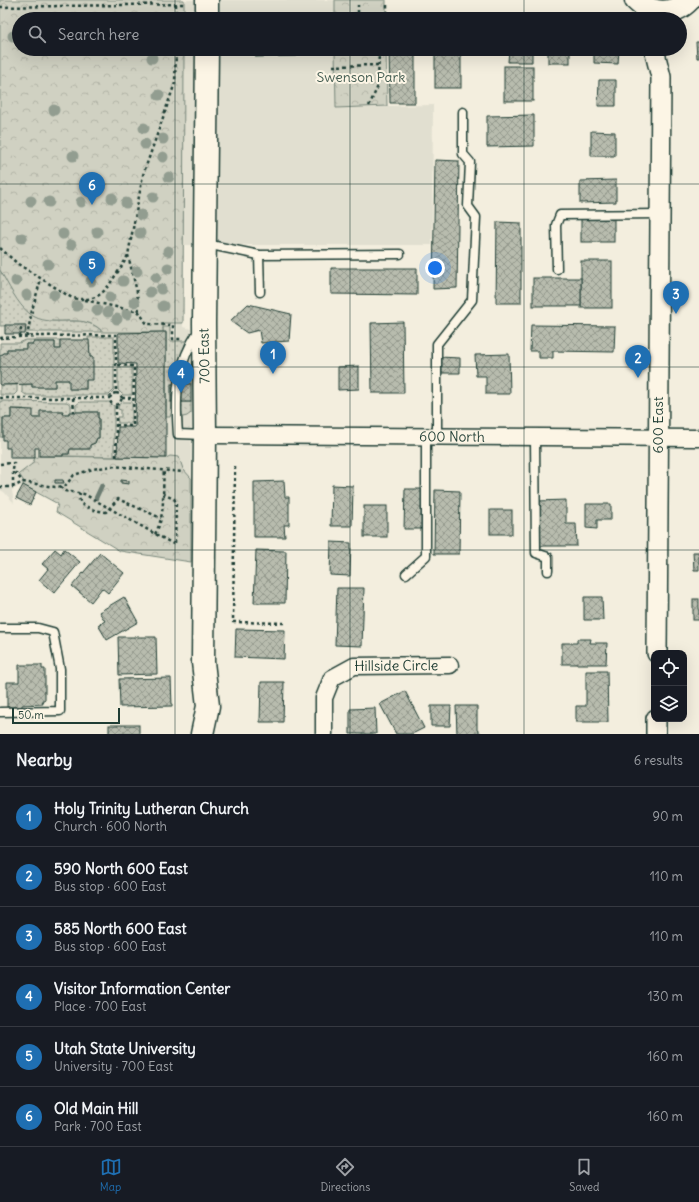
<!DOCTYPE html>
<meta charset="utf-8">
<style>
body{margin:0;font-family:Delius,sans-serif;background:#242831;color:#f1f3f6}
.controls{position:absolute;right:12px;bottom:12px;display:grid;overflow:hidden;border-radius:8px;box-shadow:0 4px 16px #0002}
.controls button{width:36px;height:36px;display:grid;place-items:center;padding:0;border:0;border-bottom:1px solid #363941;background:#171b24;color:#f1f3f6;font:20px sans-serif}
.scale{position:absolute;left:12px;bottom:10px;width:108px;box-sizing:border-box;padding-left:4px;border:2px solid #1f3d34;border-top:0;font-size:11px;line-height:14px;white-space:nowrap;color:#1f3d34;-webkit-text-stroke:3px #fcf5e5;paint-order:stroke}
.you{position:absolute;left:435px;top:268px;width:14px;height:14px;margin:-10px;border:3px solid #fff;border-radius:50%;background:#1a73e8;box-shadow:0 0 0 6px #1a73e833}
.badge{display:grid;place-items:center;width:26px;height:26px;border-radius:50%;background:#1f6fb2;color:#fff;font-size:13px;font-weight:700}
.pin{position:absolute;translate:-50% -33px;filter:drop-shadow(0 1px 2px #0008)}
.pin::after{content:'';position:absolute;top:21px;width:14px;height:12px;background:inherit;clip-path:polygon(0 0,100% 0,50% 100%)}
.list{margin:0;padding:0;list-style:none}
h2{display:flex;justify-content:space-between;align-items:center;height:52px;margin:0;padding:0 16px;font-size:17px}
h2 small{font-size:13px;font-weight:400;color:#9ea1a6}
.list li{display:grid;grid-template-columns:26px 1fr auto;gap:12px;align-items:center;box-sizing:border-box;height:60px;padding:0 16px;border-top:1px solid #363941}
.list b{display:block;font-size:15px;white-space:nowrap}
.list p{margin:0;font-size:13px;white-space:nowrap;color:#9ea1a6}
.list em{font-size:13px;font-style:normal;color:#9ea1a6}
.icon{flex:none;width:22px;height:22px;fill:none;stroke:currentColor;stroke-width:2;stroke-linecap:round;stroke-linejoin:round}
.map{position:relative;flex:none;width:699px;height:734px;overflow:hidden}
.search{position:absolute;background:#171b24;box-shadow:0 4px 16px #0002;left:12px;right:12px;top:12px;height:44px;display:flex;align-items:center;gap:10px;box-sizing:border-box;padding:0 14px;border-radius:22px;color:#9ea1a6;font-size:15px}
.sheet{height:412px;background:#171b24}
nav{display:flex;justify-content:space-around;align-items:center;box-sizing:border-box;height:56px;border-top:1px solid #363941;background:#171b24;font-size:11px;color:#9ea1a6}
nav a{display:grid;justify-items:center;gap:2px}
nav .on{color:#1f6fb2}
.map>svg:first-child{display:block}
</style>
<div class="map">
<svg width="699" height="734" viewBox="0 0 699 734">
<defs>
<pattern id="grass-dots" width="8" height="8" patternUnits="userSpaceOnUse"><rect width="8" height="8" fill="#d0d1c2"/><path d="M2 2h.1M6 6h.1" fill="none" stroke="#b2b4a7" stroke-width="1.8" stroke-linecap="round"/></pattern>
<pattern id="forest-crowns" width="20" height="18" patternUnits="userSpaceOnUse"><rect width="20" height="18" fill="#d0d1c2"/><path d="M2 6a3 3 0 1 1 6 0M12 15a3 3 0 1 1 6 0" fill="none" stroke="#b2b4a7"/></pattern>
<pattern id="building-cross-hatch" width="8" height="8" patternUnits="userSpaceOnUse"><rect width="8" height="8" fill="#b8bcae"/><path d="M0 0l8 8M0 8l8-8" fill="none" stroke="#959a8e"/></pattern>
</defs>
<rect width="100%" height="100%" fill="#f3eede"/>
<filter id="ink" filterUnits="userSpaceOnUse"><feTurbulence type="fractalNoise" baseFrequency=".025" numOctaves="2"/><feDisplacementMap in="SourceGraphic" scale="8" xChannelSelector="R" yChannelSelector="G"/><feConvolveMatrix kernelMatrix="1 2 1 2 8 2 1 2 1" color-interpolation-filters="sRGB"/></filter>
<g filter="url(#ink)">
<path fill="#e1dfd0" d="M0 0H386V19H19V49H386L387 106 433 105 432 245H184L183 327 191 329 192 341 191 562 120 551 56 512 58 504 23 485 12 490 14 503 4 492 0 490Z"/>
<g fill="url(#grass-dots)" stroke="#78877b">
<path d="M0 270 15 296 38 318 52 321H82L94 325 101 330V332H26L25 325 0 326V308L2 306 0 303Z"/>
<path d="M163 327H170V341H186L173 384 172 411 170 417H166V333L163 332Z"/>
<path d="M88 337H114V390L109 395H26L22 392V385L32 384V387H55V380H69L70 389H86V380L93 357H90Z"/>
<path d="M26 340H60V349H55V342H33V344H26V349H7V353H4L0 356V343H19Z"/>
<path d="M189 365 191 367V384H181L187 366Z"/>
<path d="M118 367H132V395H123L118 390Z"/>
<path d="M0 385H17V392L14 395H0Z"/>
<path d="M0 401 67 402 71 405V412H69V414H62V411H41L40 418H33L24 409H11V418H3V437H0Z"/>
<path d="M80 402H109L114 406V457L63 456V454H69L70 449H89L90 445 95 443 97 438H99V418H98V412H76V405Z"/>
<path d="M123 402H132V423H118L117 417H121V410L118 409V406Z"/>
<path d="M180 402H191V413L187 416 183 417 181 414Z"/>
</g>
<g fill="url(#forest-crowns)" stroke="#78877b">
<path d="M0 0H184V19H19V49H184L183 323H163V332H101V330C80 311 51 330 30 314 17 304 8 284 0 270Z"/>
<rect x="335" y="0" width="51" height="19"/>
<path d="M335 49H386L387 106 336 108Z"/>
<path d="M39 456 166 458 170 456 179 457 183 469 191 478V562L120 551 56 512 58 504 23 485V480L19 474 32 464 35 458Z"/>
</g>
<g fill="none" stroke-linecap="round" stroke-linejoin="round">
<path stroke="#6c7d72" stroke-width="4.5" d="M96 498 102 485"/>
</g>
<g fill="url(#building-cross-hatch)" stroke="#1f3d34">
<path d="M696 42H699V58H697Z"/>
<path d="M256 49H297V56L256 57Z"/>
<path d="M389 49H415V103H390Z"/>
<rect x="435" y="49" width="26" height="39"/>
<path d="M509 49H532V62H508Z"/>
<rect x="548" y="49" width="22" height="14"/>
<path d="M594 49H619L618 64 594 63Z"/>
<rect x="504" y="66" width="29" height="35"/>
<path d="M599 80H616V106H598Z"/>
<path d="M534 115V146L487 147V116Z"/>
<path d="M591 131 615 132V156H591Z"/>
<path d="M435 160 459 161 457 288 433 289Z"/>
<path d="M616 180V202L580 203V181Z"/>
<rect x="581" y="219" width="33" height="23"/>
<path d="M497 222 521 223V303H496Z"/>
<rect x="581" y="261" width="31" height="47"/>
<path d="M331 268H417V295L331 294Z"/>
<rect x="533" y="278" width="48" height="28"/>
<path d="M248 304 291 314 289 341 261 343 259 330 247 333 230 321Z"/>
<path d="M403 322 404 393H372L371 323Z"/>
<path d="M5 325H26L25 334H5Z"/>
<path d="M531 325 615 326 614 352 553 351V358H539V351H530Z"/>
<path d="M163 332H166V458L117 457 118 427H135L136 364 118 363V333Z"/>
<path d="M60 340H89L90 357H93V380H86V389H69V380H55V387H32V384L0 385V356L4 353H7V349H26V344H33V342H55V349H60Z"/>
<path d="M509 354 510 394H486V376H476L475 355Z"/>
<path d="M439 357 460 358V373H439Z"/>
<path d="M359 366V389L338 390V367Z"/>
<rect x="171" y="384" width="20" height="18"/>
<path d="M11 409 33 410V418H40V411H63L62 414H69V412H98V418H99V438H97L95 443 90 445V449H70L69 454H63V456H39V448H35V458H10V448H6V440H3V418H11Z"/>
<path d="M55 480H63L64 483H55Z"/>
<path d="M121 480 129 481V484L121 483Z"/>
<path d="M284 481 285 497H289V525H284L285 537H254V482Z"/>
<path d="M23 485 36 492 30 505 16 498Z"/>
<path d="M332 485 353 486 352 526H331Z"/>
<path d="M405 489H423V529H404Z"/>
<path d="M435 490 460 491 459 554H434Z"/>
<path d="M566 500V524H576L577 546H538V501Z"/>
<path d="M586 504H611V520H597V529L586 528Z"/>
<rect x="364" y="506" width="23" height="31"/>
<rect x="490" y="510" width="22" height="24"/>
<path d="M331 542 351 543 350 576 330 575Z"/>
<path d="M55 549 61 554 64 549 80 562 54 593 39 580 48 569 42 564Z"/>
<path d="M256 550 286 551 285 603H254Z"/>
<path d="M693 552H699V570H694Z"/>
<path d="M100 553 124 573 108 593 102 588 91 602 72 586Z"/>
<path d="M337 588H364L362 646 335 645Z"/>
<path d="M124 597 138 622 107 640 98 625 105 621 99 612Z"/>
<path d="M584 597H602L603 620H584Z"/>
<rect x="693" y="599" width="6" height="21"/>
<path d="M236 629 285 630 284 659 235 657Z"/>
<path d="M118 637H156L157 674 119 675Z"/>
<path d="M577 639H591L590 643H607L606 664H562V643H577Z"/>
<path d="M19 665H42V669H45V700H42L43 704 22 705V707H7V682H19Z"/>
<path d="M586 671H607L608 722H576V706H586Z"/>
<path d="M171 678 172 706 120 707 119 679Z"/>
<path d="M261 682H284L283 722H260Z"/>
<path d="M405 691 424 728 412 734H396L380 704Z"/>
<path d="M431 706H451L450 726H431Z"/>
<path d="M456 706H477V730L482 734H457Z"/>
<path d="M375 708 376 734H350V709Z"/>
<rect x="109" y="725" width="30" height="9"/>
</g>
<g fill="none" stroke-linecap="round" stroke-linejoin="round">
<g stroke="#1f3d34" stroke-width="11">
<g id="service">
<path d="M206 244 259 255 400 254"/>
<path d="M259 255 260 292"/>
<path d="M557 269 556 225 560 215 660 214"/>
<path d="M199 330C176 365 175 394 178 434L204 435"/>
<path d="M437 436V344L472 300 476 217 468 206 470 162 463 154V112"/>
<path d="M535 437 536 553 548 557V571"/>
<path d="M406 574 426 556V436"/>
<path d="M0 628H38L53 632 60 669V711L0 712"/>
</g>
</g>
<g stroke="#1f3d34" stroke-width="19">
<g id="minor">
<path id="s1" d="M205 435 699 438"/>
<path id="s2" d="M324 734V698L332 678 354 666 450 665"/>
</g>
</g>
<g stroke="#1f3d34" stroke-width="22">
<g id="tertiary">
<path d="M654 49 661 77 657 653"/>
<path d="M656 734V719"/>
</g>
</g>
<g stroke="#1f3d34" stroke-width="25">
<g id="secondary">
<path d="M636 0C651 15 674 16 689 0"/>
<path d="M207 19V0"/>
<path d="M202 734 208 706 203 662 205 435 204 323 207 49"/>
</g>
</g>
<g stroke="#1f3d34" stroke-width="2.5" stroke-dasharray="3 3" stroke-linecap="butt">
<path d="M176 4V19"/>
<path d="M0 7 186 4"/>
<path d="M358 19V5"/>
<path d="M385 19 387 15V5"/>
<path d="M333 66 378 65"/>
<path d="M369 106 378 86 379 49"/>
<path d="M0 248 18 264 72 298C96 302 103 295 115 276 120 269 124 263 128 255L143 175 175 83 176 49"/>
<path d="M128 255 137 292 139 312"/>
<path d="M85 300 139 312 147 324 173 325V339H182"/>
<path d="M20 337 21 327"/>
<path d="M27 337 32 310 41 279"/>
<path d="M0 338 37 336 116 335V393"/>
<path d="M116 393 112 394 110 398 111 403 116 405"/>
<path d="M116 393 120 394 122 398"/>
<path d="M0 398H110"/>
<path d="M73 398 74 412"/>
<path d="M122 398H134"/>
<path d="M116 405 120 403 122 398"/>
<path d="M116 425 133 426 134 366 116 365"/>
<path d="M116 457V405"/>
<path d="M0 464 14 463 13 470 23 482"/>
<path d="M235 466 233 622 286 623"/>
<path d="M0 487H13L23 482 55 487 65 486 74 475 93 469 112 466 184 472"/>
<path d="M13 487V471"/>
<path d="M60 487 65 491 84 494 175 545 176 502 174 499 163 494"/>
<path d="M80 493 79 498 81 504 94 510 106 512 118 499 161 518"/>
<path d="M155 534C166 515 162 492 164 471"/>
</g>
<use href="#service" stroke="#fcf5e5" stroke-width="8"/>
<use href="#minor" stroke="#fcf5e5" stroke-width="16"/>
<use href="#tertiary" stroke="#fcf5e5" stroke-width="19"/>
<use href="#secondary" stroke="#fcf5e5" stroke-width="22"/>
</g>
<g fill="#929d90">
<circle cx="13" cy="36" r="5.5"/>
<circle cx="152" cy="58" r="5.5"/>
<circle cx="159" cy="95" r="5.5"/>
<circle cx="54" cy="110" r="5.5"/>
<circle cx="144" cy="128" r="5.5"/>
<circle cx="163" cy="139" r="5.5"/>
<circle cx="145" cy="144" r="5.5"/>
<circle cx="73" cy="156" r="5.5"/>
<circle cx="163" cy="157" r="5.5"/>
<circle cx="169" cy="177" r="5.5"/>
<circle cx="153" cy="197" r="5.5"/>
<circle cx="112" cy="198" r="5.5"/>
<circle cx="31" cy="201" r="5.5"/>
<circle cx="49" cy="202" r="5.5"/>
<circle cx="81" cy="202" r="5.5"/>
<circle cx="126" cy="203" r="5.5"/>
<circle cx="141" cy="215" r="5.5"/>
<circle cx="97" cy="232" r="5.5"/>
<circle cx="140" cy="233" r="5.5"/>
<circle cx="63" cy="234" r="5.5"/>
<circle cx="22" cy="238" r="5.5"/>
<circle cx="71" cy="245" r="5.5"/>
<circle cx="168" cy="251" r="5.5"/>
<circle cx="96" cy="262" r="5.5"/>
<circle cx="48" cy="264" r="5.5"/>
<circle cx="168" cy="268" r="5.5"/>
<circle cx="137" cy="271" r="5.5"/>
<circle cx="156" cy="277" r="5.5"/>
<circle cx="16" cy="281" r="5.5"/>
<circle cx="91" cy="281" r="5.5"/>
<circle cx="123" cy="281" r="5.5"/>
<circle cx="161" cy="289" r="5.5"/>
<circle cx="150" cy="292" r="5.5"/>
<circle cx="27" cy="295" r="5.5"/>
<circle cx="54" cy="295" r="5.5"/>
<circle cx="110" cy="297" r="5.5"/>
<circle cx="134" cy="302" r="5.5"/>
<circle cx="77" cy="306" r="5.5"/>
<circle cx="163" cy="306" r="5.5"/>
<circle cx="97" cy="310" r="5.5"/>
<circle cx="108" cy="312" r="5.5"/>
<circle cx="127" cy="314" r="5.5"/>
<circle cx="117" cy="319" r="5.5"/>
</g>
</g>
<path fill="none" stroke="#1f3d34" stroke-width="1" stroke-opacity="0.55" d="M175 0V19M350 0V19M524 0V19M175 49V734M350 49V734M524 49V734M0 184H699M0 367H699M0 550H699"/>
<g text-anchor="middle" stroke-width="4" stroke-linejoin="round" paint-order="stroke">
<g font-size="14" fill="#425b50" stroke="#fcf5e5">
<text x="361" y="82">Swenson Park</text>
</g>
<g font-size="14" fill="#1f3d34" stroke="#fcf5e5">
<text transform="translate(204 356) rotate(-91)" y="5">700 East</text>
<text transform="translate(658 425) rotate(-90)" y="5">600 East</text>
<text dy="5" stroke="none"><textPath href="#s1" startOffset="247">600 North</textPath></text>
<text dy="5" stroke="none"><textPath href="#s2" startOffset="125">Hillside Circle</textPath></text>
</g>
</g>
</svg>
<div class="controls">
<button><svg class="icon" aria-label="locate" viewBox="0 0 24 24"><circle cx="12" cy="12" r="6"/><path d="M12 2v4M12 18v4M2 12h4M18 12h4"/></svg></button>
<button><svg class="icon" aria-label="layers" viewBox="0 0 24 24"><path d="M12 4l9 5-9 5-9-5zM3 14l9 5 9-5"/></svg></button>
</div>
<div class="scale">50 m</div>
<div class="you"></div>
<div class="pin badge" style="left:273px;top:374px">1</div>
<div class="pin badge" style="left:638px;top:378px">2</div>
<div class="pin badge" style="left:676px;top:314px">3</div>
<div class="pin badge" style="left:181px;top:393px">4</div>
<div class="pin badge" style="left:92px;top:284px">5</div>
<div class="pin badge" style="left:92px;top:205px">6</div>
<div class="search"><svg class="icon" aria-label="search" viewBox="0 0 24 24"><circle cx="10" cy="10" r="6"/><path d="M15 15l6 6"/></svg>Search here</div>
</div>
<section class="sheet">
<h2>Nearby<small>6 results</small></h2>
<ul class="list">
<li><span class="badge">1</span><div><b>Holy Trinity Lutheran Church</b><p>Church · 600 North</p></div><em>90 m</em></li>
<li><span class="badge">2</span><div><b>590 North 600 East</b><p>Bus stop · 600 East</p></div><em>110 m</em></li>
<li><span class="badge">3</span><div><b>585 North 600 East</b><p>Bus stop · 600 East</p></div><em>110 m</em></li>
<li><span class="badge">4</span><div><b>Visitor Information Center</b><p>Place · 700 East</p></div><em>130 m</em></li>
<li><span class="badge">5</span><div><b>Utah State University</b><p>University · 700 East</p></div><em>160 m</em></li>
<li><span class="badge">6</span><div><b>Old Main Hill</b><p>Park · 700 East</p></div><em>160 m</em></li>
</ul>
</section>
<nav>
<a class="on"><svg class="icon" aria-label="map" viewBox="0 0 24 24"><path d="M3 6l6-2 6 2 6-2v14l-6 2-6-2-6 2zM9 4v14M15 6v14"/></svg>Map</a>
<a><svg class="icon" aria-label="directions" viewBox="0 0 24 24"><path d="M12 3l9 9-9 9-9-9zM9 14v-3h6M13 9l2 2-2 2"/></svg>Directions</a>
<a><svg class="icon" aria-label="saved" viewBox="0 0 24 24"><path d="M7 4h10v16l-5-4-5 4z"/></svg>Saved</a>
</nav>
